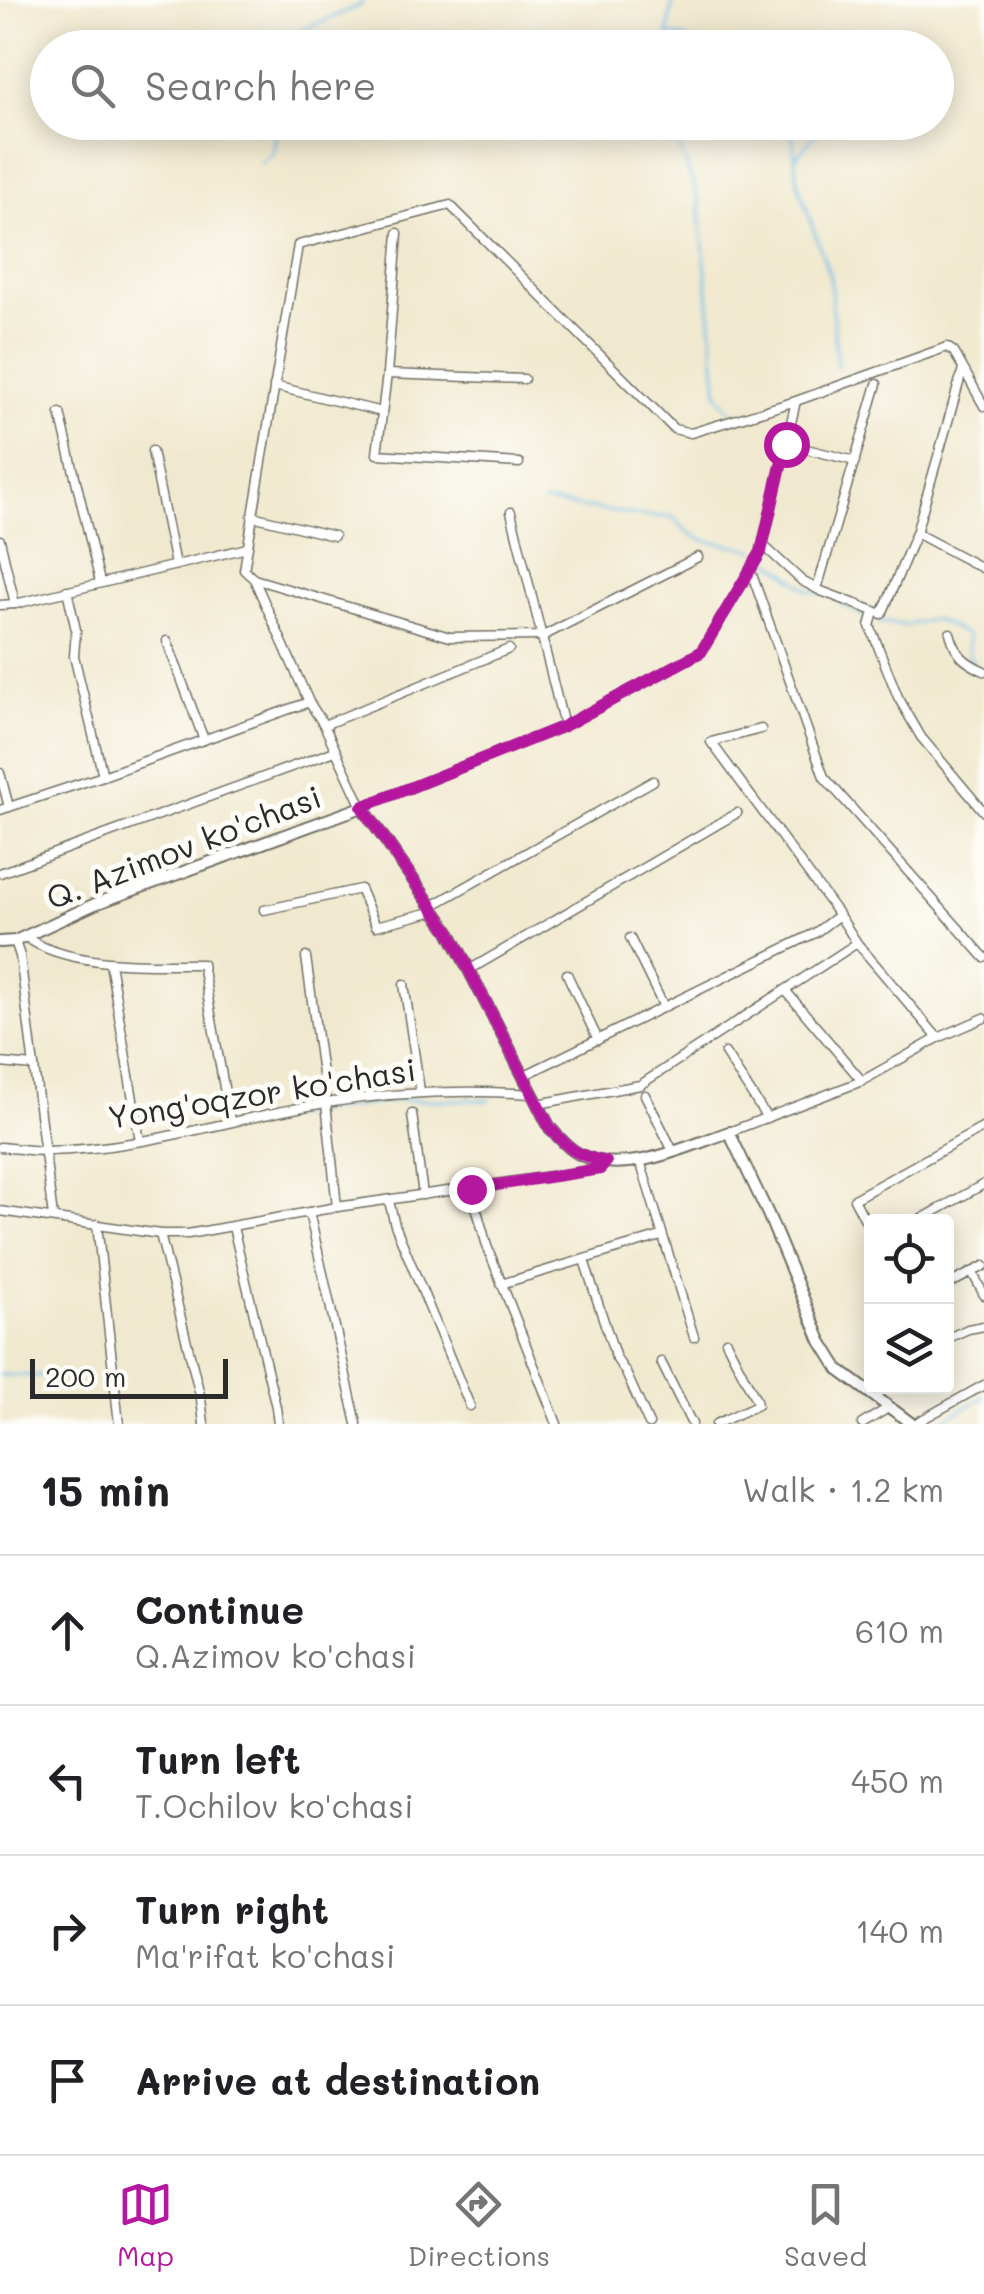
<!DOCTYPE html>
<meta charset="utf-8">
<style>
body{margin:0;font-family:Mali,sans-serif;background:#f6f6f6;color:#202124}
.controls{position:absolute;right:30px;bottom:30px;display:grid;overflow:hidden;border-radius:10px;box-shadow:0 5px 25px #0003}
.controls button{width:90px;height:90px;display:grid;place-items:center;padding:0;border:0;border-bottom:2px solid #e0e0e0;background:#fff;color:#202124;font:50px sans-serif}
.scale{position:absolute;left:30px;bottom:25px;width:198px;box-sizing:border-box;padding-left:10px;border:5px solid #2b2b2b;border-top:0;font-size:28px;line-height:35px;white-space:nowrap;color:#2b2b2b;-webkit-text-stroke:8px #fdfcf7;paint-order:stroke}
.stop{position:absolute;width:30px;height:30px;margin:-22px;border:8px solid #b5179e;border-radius:50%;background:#fff}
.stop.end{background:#b5179e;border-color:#fff;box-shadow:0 2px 10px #0008}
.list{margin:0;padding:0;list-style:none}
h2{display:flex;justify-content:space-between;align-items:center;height:130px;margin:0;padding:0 40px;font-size:42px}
h2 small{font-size:32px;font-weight:400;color:#757577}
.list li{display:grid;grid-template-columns:65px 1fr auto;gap:30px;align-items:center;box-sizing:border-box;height:150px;padding:0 40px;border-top:2px solid #e0e0e0}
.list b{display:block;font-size:38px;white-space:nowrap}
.list p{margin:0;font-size:32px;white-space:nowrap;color:#757577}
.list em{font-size:32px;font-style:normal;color:#757577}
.icon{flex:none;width:55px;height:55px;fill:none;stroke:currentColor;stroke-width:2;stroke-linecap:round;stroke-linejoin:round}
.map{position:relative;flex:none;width:984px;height:1424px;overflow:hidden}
.search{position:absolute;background:#fff;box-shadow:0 5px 25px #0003;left:30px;right:30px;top:30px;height:110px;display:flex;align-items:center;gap:25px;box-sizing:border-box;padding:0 35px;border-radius:55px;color:#757577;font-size:38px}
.sheet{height:730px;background:#fff}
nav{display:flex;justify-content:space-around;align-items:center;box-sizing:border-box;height:140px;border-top:2px solid #e0e0e0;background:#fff;font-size:28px;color:#757577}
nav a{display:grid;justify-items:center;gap:5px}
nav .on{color:#b5179e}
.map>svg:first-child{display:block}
</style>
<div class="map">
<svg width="984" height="1424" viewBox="0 0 984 1424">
<rect width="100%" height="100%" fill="#fdfcf7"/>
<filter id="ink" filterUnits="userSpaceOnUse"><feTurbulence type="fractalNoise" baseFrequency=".01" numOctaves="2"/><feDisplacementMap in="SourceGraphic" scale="20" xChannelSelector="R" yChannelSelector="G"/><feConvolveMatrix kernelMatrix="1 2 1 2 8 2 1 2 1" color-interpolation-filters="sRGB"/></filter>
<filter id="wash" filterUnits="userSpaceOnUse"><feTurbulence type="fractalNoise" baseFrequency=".0048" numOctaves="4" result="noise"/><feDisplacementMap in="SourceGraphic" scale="40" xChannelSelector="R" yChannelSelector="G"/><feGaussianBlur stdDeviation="2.25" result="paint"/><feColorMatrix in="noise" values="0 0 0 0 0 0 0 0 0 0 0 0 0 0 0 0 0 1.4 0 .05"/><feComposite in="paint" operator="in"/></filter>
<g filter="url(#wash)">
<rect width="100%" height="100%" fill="#f1e9cf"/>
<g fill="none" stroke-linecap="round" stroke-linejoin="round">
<g stroke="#6dbde8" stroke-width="2.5">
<path d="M670 34 712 48"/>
<path d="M294 48 298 32 361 5 362 0"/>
<path d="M666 48 673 0"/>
<path d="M671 122 699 201 718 394 733 415"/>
<path d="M784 122 793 139 798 184 830 277 837 367"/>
<path d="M796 157 820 129 829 122"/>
<path d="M260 163 273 154 278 122"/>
<path d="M544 502 644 516 673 517C679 522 684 530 691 534 710 546 735 542 755 551"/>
<path d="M762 554 808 590 820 594"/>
<path d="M837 601 866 618"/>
<path d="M878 622 905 625 935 619 967 635 969 657 974 662"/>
<path d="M332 1110 397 1100H490"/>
<path d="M253 1121 324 1111"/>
<path d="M0 1375 57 1376"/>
<path d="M937 1424 984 1397"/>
</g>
</g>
</g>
<g filter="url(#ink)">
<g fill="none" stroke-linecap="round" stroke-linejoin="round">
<g stroke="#706e64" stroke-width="11">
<g id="street">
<path d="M398 233 387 374 377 454 519 463"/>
<path d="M387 374 524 379"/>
<path d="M274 386 382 412"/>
<path d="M796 401 761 552 701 652 564 726 362 807 324 725 309 702 254 579 244 570 298 245 450 205 674 429 691 433 796 401 947 347 954 352 984 406"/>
<path d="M60 413 100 582"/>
<path d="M786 444 855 461"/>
<path d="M152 451 175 565"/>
<path d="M511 512 564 726"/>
<path d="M252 516 334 536"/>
<path d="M916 533 984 569"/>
<path d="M0 540 15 604"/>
<path d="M763 545 802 581 821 591 882 614 916 533 963 369"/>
<path d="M750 569 824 777 984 957"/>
<path d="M254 579 450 637 543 636 698 557"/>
<path d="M817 589 877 384"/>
<path d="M67 590 76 630 74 656 103 776"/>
<path d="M0 605 15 604 247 548"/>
<path d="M874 612 870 626 898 697 921 737 984 812"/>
<path d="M950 633C956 655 964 662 984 671"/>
<path d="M167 641 204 740"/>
<path d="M324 725 509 649"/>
<path d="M761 729 711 742 839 915"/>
<path d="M0 773 9 807"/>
<path d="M0 810 103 776 309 702"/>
<path d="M0 873 335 751"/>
<path d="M432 906 653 781"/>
<path d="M264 910 360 889 376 926 435 911"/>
<path d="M26 937C68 968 151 964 202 964L230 1121"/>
<path d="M630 938 664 1007"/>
<path d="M15 941 20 956 53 1217"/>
<path d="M306 957 326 1103 337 1207"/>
<path d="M110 963 140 1141"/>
<path d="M469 970 737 813"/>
<path d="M567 974 598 1040"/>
<path d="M404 984 420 1091"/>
<path d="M785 990 862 1081"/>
<path d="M725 1053 767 1118"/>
<path d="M0 1063 34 1066"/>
<path d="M523 1076 815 933 839 915 857 943 938 1038"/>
<path d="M645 1095 673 1151"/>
<path d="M538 1104 640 1085 857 943"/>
<path d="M412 1114 423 1195"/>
<path d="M729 1132 862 1081 938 1038 984 1018"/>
<path d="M0 1147C15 1148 31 1151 46 1151 140 1150 233 1118 326 1103 396 1092 461 1089 532 1094"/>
<path d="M640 1161 694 1337"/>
<path d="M471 1189 487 1246 557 1424"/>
<path d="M389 1201 395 1225 470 1406"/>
<path d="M0 1211 160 1234H188L337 1207 600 1169 606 1163"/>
<path d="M309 1212 357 1424"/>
<path d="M916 1222 984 1184"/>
<path d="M97 1224 119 1424"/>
<path d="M233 1227 276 1407 278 1424"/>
<path d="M872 1233 854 1199 984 1127"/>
<path d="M160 1234 201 1399 204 1424"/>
<path d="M584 1260 616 1358 626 1373 649 1424"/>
<path d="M972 1272 984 1295"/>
<path d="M946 1273 953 1282 984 1266"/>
<path d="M501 1284 661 1236"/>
<path d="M946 1339 968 1329 984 1326"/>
<path d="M661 1362 692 1424"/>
<path d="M716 1424 757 1405 756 1400 726 1341"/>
<path d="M862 1424 888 1408"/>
<path d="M914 1424 984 1385"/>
</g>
</g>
<g stroke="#706e64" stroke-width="14">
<path id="secondary" d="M0 942 15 941 95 904 362 807 449 931 550 1128C559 1137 567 1148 579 1154 622 1178 686 1147 729 1132L768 1214 821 1341 839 1370 912 1424"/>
</g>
<use href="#street" stroke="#fff" stroke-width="8"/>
<use href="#secondary" stroke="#fff" stroke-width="10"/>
</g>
</g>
<g fill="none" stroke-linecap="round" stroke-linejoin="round" filter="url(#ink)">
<path stroke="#b5179e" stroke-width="12" d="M471 1189 600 1169 606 1162C576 1155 571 1151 550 1128L449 931 362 807 564 726 701 652 761 552 786 444"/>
</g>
<g text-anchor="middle" stroke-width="10" stroke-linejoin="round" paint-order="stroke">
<g font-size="32" fill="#2b2b2b" stroke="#fdfcf7">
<text transform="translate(184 848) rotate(-21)" y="11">Q. Azimov ko'chasi</text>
<text transform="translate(262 1094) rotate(-9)" y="11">Yong'oqzor ko'chasi</text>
</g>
</g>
</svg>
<div class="controls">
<button><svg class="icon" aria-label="locate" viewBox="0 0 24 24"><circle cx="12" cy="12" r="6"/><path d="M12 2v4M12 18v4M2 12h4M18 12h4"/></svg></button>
<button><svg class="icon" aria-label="layers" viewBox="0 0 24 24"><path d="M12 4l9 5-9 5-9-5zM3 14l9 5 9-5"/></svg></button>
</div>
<div class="scale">200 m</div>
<div class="stop" style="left:786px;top:444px"></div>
<div class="stop end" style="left:471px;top:1189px"></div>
<div class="search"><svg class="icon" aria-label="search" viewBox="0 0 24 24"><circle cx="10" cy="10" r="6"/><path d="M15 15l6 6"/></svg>Search here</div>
</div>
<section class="sheet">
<h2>15 min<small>Walk · 1.2 km</small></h2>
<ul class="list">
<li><svg class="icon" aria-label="ahead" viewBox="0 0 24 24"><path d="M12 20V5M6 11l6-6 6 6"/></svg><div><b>Continue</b><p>Q.Azimov ko'chasi</p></div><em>610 m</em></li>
<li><svg class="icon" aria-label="left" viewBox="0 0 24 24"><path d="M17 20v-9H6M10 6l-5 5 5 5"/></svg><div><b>Turn left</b><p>T.Ochilov ko'chasi</p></div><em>450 m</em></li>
<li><svg class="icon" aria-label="right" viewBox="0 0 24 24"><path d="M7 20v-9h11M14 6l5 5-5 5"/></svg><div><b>Turn right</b><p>Ma'rifat ko'chasi</p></div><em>140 m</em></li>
<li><svg class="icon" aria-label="arrive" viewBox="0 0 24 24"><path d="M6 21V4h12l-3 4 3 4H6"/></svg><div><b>Arrive at destination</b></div></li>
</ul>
</section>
<nav>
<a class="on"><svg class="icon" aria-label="map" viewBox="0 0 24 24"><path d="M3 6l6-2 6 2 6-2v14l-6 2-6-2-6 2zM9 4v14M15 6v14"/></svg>Map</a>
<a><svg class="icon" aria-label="directions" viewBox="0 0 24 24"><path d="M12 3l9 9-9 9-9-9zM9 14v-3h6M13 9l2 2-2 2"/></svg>Directions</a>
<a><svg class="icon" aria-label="saved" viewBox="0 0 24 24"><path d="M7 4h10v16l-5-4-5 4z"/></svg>Saved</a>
</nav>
